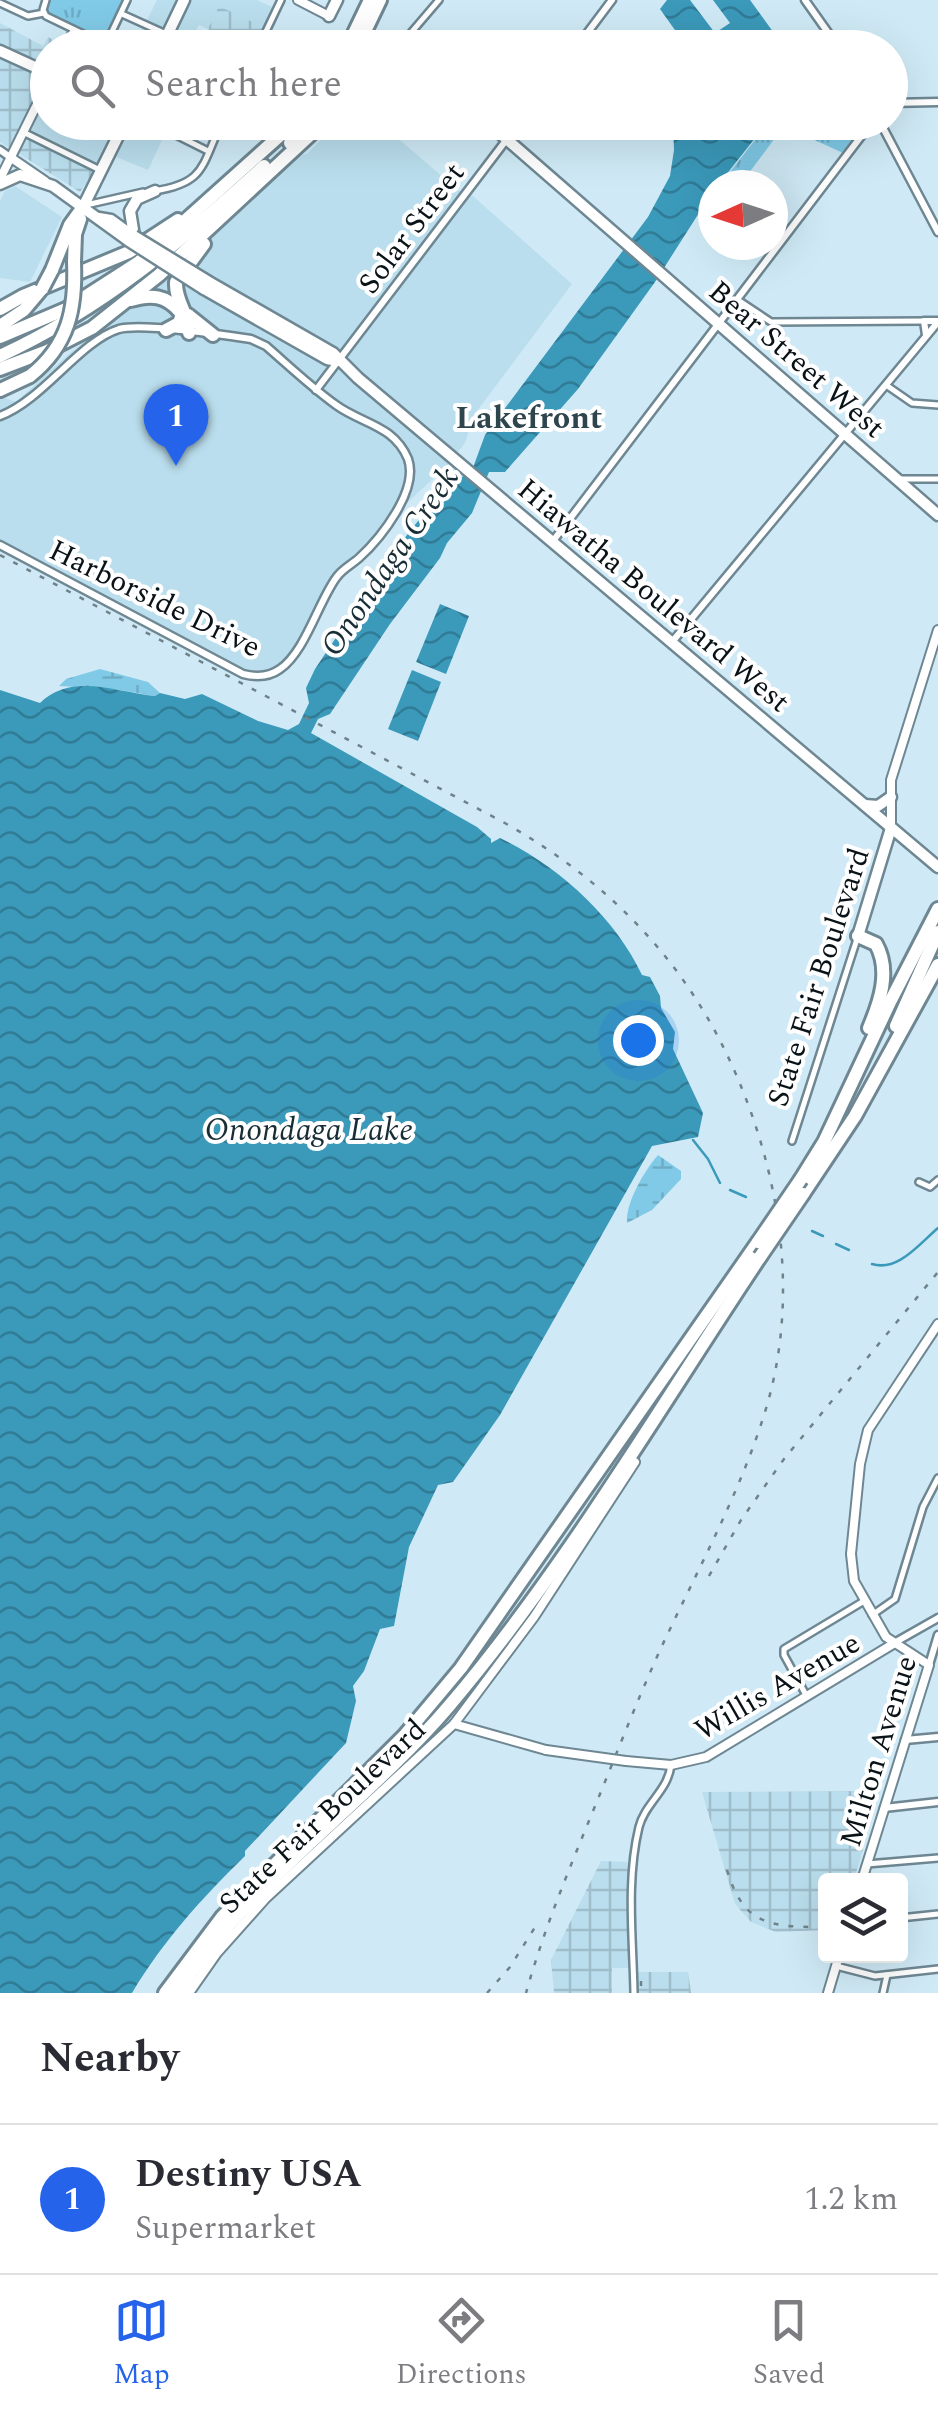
<!DOCTYPE html>
<style>
body{margin:0;font-family:Spectral,serif;background:#f7f7f7;color:#2b2b33}
.controls{position:absolute;right:30px;bottom:30px;display:grid;overflow:hidden;border-radius:10px;box-shadow:0 10px 40px #0002}
.controls button{width:90px;height:90px;display:grid;place-items:center;padding:0;border:0;border-bottom:2px solid #e1e1e2;background:#fff;color:#2b2b33;font:50px sans-serif}
.compass{position:absolute;left:698px;top:170px;width:90px;height:90px;border-radius:50%;background:#fff;box-shadow:0 10px 40px #0002;rotate:267deg}
.you{position:absolute;left:638px;top:1040px;width:35px;height:35px;margin:-25px;border:8px solid #fff;border-radius:50%;background:#1a73e8;box-shadow:0 0 0 15px #1a73e833}
.badge{display:grid;place-items:center;width:65px;height:65px;border-radius:50%;background:#2563eb;color:#fff;font-size:32px;font-weight:700}
.pin{position:absolute;translate:-50% -82px;filter:drop-shadow(0 2px 5px #0008)}
.pin::after{content:'';position:absolute;top:52px;width:35px;height:30px;background:inherit;clip-path:polygon(0 0,100% 0,50% 100%)}
.list{margin:0;padding:0;list-style:none}
h2{display:flex;justify-content:space-between;align-items:center;height:130px;margin:0;padding:0 40px;font-size:42px}
h2 small{font-size:32px;font-weight:400;color:#7c7c81}
.list li{display:grid;grid-template-columns:65px 1fr auto;gap:30px;align-items:center;box-sizing:border-box;height:150px;padding:0 40px;border-top:2px solid #e1e1e2}
.list b{display:block;font-size:38px;white-space:nowrap}
.list p{margin:0;font-size:32px;white-space:nowrap;color:#7c7c81}
.list em{font-size:32px;font-style:normal;color:#7c7c81}
.icon{flex:none;width:55px;height:55px;fill:none;stroke:currentColor;stroke-width:2;stroke-linecap:round;stroke-linejoin:round}
.map{position:relative;flex:none;width:938px;height:1993px;overflow:hidden}
.search{position:absolute;background:#fff;box-shadow:0 10px 40px #0002;left:30px;right:30px;top:30px;height:110px;display:flex;align-items:center;gap:25px;box-sizing:border-box;padding:0 35px;border-radius:55px;color:#7c7c81;font-size:38px}
.sheet{height:280px;background:#fff}
nav{display:flex;justify-content:space-around;align-items:center;box-sizing:border-box;height:140px;border-top:2px solid #e1e1e2;background:#fff;font-size:28px;color:#7c7c81}
nav a{display:grid;justify-items:center;gap:5px}
nav .on{color:#2563eb}
.map>svg:first-child{display:block}
</style>
<div class="map">
<svg width="938" height="1993" viewBox="0 0 938 1993">
<defs>
<pattern id="industrial-grid" width="8" height="8" patternUnits="userSpaceOnUse" patternTransform="scale(2.5)"><rect width="8" height="8" fill="#badeed"/><path d="M0 4h8M4 0v8" fill="none" stroke="#9fbdca"/></pattern>
<pattern id="grass-tufts" width="24" height="20" patternUnits="userSpaceOnUse" patternTransform="scale(2.5)"><rect width="24" height="20" fill="#80cae7"/><path d="M3 7l-1-3M5 7V3M7 7l1-3M15 17l-1-3M17 17v-4M19 17l1-3" fill="none" stroke="#6dacc5"/></pattern>
<pattern id="wetland-marsh" width="20" height="14" patternUnits="userSpaceOnUse" patternTransform="scale(2.5)"><rect width="20" height="14" fill="#80cae7"/><path d="M1 5h8M5 5V1M11 12h8M15 12V8" fill="none" stroke="#6dacc5"/></pattern>
<pattern id="water-waves" width="16" height="10" patternUnits="userSpaceOnUse" patternTransform="scale(2.5)"><rect width="16" height="10" fill="#3b99ba"/><path d="M0 5q4-4 8 0t8 0" fill="none" stroke="#307b96"/></pattern>
</defs>
<rect width="100%" height="100%" fill="#cfeaf6"/>
<g fill="#badeed">
<path d="M157 0H257L272 7 263 27 219 7 208 29 199 25 187 47 133 48Z"/>
<path d="M47 92 48 122 120 123 99 164 28 131Z"/>
<path d="M129 123 164 136 148 170 114 156Z"/>
<path d="M337 123H380L458 190 473 196 572 284 474 415 465 443 447 466 409 501 362 562 337 581 293 661 275 678 253 681 240 678 0 549V396L16 402 71 352 156 287 291 160 308 153Z"/>
<path d="M15 186 62 217 30 282 0 278V201L5 191Z"/>
</g>
<g fill="url(#industrial-grid)">
<path d="M219 6 263 27 253 47H210L216 34 208 29Z"/>
<path d="M0 23 43 46 48 37 59 43 57 47 48 48 46 70 0 47Z"/>
<path d="M0 56 47 75V92L28 131 99 164 80 192 0 142Z"/>
<path d="M880 1791 854 1880H826L825 1930 776 1932 751 1922 735 1904 702 1792Z"/>
<path d="M601 1861 628 1862V1968H612V1993H554L551 1960Z"/>
<path d="M631 1972H688L691 1993H631Z"/>
</g>
<g fill="url(#grass-tufts)">
<path d="M49 0H123L106 37 99 39 47 14Z"/>
<path d="M768 123V122L866 123 843 153 784 126 740 185H720Z"/>
</g>
<g fill="url(#wetland-marsh)">
<path d="M100 669 148 682 160 693 155 696 114 689 59 686 66 679Z"/>
<path d="M658 1155 681 1171V1179L652 1210 627 1223C625 1204 644 1171 658 1155Z"/>
</g>
<g fill="url(#water-waves)">
<path d="M667 0H690L715 33 730 23 713 0H750L784 47H687L660 9Z"/>
<path d="M673 123H767L718 185H713V191L655 282 578 389 505 472H489L472 513 447 543 440 558 390 624 330 714 318 719 311 733 477 827 491 839V843L500 838C557 865 615 917 642 975L650 977 660 996 661 1008 675 1032 673 1049 703 1113 698 1137 652 1146 500 1415 453 1482 438 1485 409 1547 394 1626 380 1629 364 1671 353 1686 356 1701 346 1743 245 1851V1856C202 1898 163 1941 132 1993H0V690L40 703C71 672 116 692 155 696L160 693 185 699 202 694 258 721 288 730 299 724 309 703 306 688 315 669 392 554 448 483 471 473 485 435 648 217 670 176 674 150Z"/>
<path d="M440 604 469 616 446 674 416 662Z"/>
<path d="M412 670 441 682 418 741 388 729Z"/>
</g>
<g fill="none" stroke-linecap="round" stroke-linejoin="round">
<g stroke="#3b99ba" stroke-width="2.5">
<path d="M693 1140 708 1159 720 1183"/>
<path d="M730 1190 746 1197"/>
<path d="M812 1231 823 1236"/>
<path d="M836 1244 849 1250"/>
<path d="M872 1264C898 1272 919 1244 938 1228"/>
</g>
<g stroke="#6e8792" stroke-width="10">
<g id="minor">
<path d="M46 0 43 10 46 16 100 42 109 38 127 0"/>
<path d="M0 3 28 16 44 13"/>
<path d="M122 14 197 48"/>
<path d="M64 48 73 30"/>
<path d="M258 48 281 0"/>
<path d="M398 48 439 0"/>
<path d="M150 122 208 151"/>
<path d="M23 132 98 169"/>
<path d="M154 191C206 183 201 166 222 122"/>
<path d="M86 205 143 192"/>
<path d="M738 300 771 322 924 321"/>
<path d="M886 385 912 403 938 405"/>
<path d="M901 479H938"/>
<path d="M792 1141 857 939"/>
<path d="M919 1182 930 1187 938 1180"/>
<path d="M872 1615 895 1599 923 1507 938 1478"/>
<path d="M806 1695 784 1655V1649L864 1601"/>
<path d="M867 1864 938 1858"/>
<path d="M900 1918 938 1914"/>
<path d="M836 1966 875 1976 938 1969"/>
<path d="M634 1993C633 1939 626 1880 639 1827 645 1803 668 1791 671 1765"/>
<path d="M883 1993 887 1975"/>
</g>
</g>
<g stroke="#6e8792" stroke-width="11">
<g id="tertiary">
<path d="M805 0 839 48"/>
<path d="M576 48 612 0"/>
<path d="M890 103 938 102"/>
<path d="M880 122 938 232"/>
<path d="M0 150 10 157"/>
<path d="M926 335 924 321H938"/>
<path d="M316 390 520 122"/>
<path d="M0 416C43 400 80 341 119 329 141 323 225 335 251 339L266 346C289 366 311 387 336 405 362 424 394 425 408 459 419 490 381 538 359 558 351 565 342 569 336 578 318 603 305 652 280 669 269 677 255 677 243 674L0 545"/>
<path d="M553 541 872 122"/>
<path d="M672 642 938 322"/>
<path d="M894 1643 938 1618"/>
<path d="M929 1665 938 1635"/>
<path d="M905 1740 938 1737"/>
<path d="M884 1808 938 1802"/>
</g>
</g>
<g stroke="#6e8792" stroke-width="12">
<g id="secondary">
<path d="M298 0 329 16"/>
<path d="M10 157 45 181"/>
<path d="M0 179 48 82"/>
<path d="M891 828V780L938 630"/>
<path d="M454 1724 546 1750"/>
<path d="M626 1761 671 1765 706 1757 893 1644"/>
<path d="M862 1880 929 1665 886 1637 854 1581 851 1554 860 1464 868 1430 938 1324"/>
<path d="M189 1993 217 1953 266 1898 454 1724 534 1617 635 1462"/>
<path d="M828 1993 839 1956"/>
</g>
</g>
<g stroke="#6e8792" stroke-width="15">
<g id="primary">
<path d="M329 16 337 0"/>
<path d="M161 48 184 0"/>
<path d="M0 51 48 73"/>
<path d="M487 122 938 515"/>
<path d="M0 184 20 175 53 186 129 241"/>
<path d="M83 207 125 122"/>
<path d="M99 218 111 220 133 236"/>
<path d="M134 236 130 211 137 199 155 191"/>
<path d="M209 282 333 353 358 378 938 867"/>
<path d="M204 289 327 359 338 361"/>
<path d="M865 805 878 806 891 797"/>
<path d="M858 936 891 828"/>
</g>
</g>
<g stroke="#6e8792" stroke-width="18">
<g id="motorway">
<path d="M347 48 370 0"/>
<path d="M357 48 380 0"/>
<path d="M290 143 311 122"/>
<path d="M74 262 75 234 80 219"/>
<path d="M52 270 70 225 83 207"/>
<path d="M131 300C151 294 166 295 180 312"/>
<path d="M0 309 23 296 129 252 178 220"/>
<path d="M188 315 213 335"/>
<path d="M0 326 24 310 40 291"/>
<path d="M166 330 179 323 182 314"/>
<path d="M189 333C189 314 175 301 176 282L204 244"/>
<path d="M0 337 66 309 139 262 295 122"/>
<path d="M0 356C105 307 179 243 264 166"/>
<path d="M0 369 47 351 92 328 159 275 324 122"/>
<path d="M0 390 30 376"/>
<path d="M858 936 876 944C891 971 880 1002 869 1028"/>
<path d="M896 1026 938 932"/>
<path d="M801 1179 824 1142 890 1002 938 909"/>
<path d="M803 1194 855 1116 938 965"/>
<path d="M165 1993 222 1917 404 1736 461 1668 758 1242"/>
<path d="M178 1993C249 1880 363 1807 449 1706 567 1567 659 1408 760 1257"/>
</g>
</g>
<use href="#minor" stroke="#fff" stroke-width="5"/>
<use href="#tertiary" stroke="#fff" stroke-width="6"/>
<use href="#secondary" stroke="#fff" stroke-width="8"/>
<use href="#primary" stroke="#fff" stroke-width="10"/>
<use href="#motorway" stroke="#fff" stroke-width="12"/>
<g stroke="#6f828a" stroke-width="2.5" stroke-dasharray="5 10" stroke-linecap="butt">
<path d="M0 555 503 822C610 882 690 965 738 1079 782 1183 799 1302 765 1412 740 1493 697 1571 661 1648 639 1696 620 1745 600 1794 573 1860 545 1925 526 1993"/>
<path d="M709 1576 741 1520 784 1459 938 1272"/>
<path d="M727 1870C743 1924 769 1927 820 1927"/>
<path d="M641 1981V1993"/>
<path d="M487 1993 510 1967 537 1924"/>
</g>
<g stroke="#6e8792" stroke-width="12" stroke-linecap="butt">
<path id="secondary-bridge" d="M546 1750 626 1761"/>
</g>
<g stroke="#6e8792" stroke-width="15" stroke-linecap="butt">
<g id="primary-bridge">
<path d="M134 236 209 282"/>
<path d="M129 241 204 289"/>
</g>
</g>
<g stroke="#6e8792" stroke-width="18" stroke-linecap="butt">
<g id="motorway-bridge">
<path d="M42 289 52 270"/>
<path d="M30 376C69 345 76 308 74 262"/>
<path d="M758 1242 801 1179"/>
<path d="M760 1257 803 1194"/>
</g>
</g>
<use href="#secondary-bridge" stroke="#fff" stroke-width="8"/>
<use href="#primary-bridge" stroke="#fff" stroke-width="10"/>
<use href="#motorway-bridge" stroke="#fff" stroke-width="12"/>
</g>
<g text-anchor="middle" stroke-width="8" stroke-linejoin="round" paint-order="stroke">
<g font-size="30" fill="#091216" stroke="#fff">
<text transform="translate(411 228) rotate(-53)" y="10">Solar Street</text>
<text transform="translate(797 359) rotate(41)" y="10">Bear Street West</text>
<text transform="translate(654 595) rotate(40)" y="10">Hiawatha Boulevard West</text>
<text transform="translate(155 598) rotate(26)" y="10">Harborside Drive</text>
<text transform="translate(818 977) rotate(-72)" y="10">State Fair Boulevard</text>
<text transform="translate(777 1686) rotate(-30)" y="10">Willis Avenue</text>
<text transform="translate(878 1751) rotate(-73)" y="10">Milton Avenue</text>
<text transform="translate(322 1816) rotate(-43)" y="10">State Fair Boulevard</text>
</g>
<g font-size="32" font-weight="bold" fill="#2e454e" stroke="#fff">
<text x="529" y="428">Lakefront</text>
</g>
<g font-size="32" font-style="italic" fill="#182d35" stroke="#fff">
<text transform="translate(389 561) rotate(-56)" y="11">Onondaga Creek</text>
<text x="309" y="1140">Onondaga Lake</text>
</g>
</g>
</svg>
<div class="controls">
<button><svg class="icon" aria-label="layers" viewBox="0 0 24 24"><path d="M12 4l9 5-9 5-9-5zM3 14l9 5 9-5"/></svg></button>
</div>
<svg class="compass" viewBox="-18 -18 36 36"><path d="M0-13l5 13h-10z" fill="#e53935"/><path d="M0 13l5-13h-10z" fill="#7c7c81"/></svg>
<div class="you"></div>
<div class="pin badge" style="left:176px;top:466px">1</div>
<div class="search"><svg class="icon" aria-label="search" viewBox="0 0 24 24"><circle cx="10" cy="10" r="6"/><path d="M15 15l6 6"/></svg>Search here</div>
</div>
<section class="sheet">
<h2>Nearby<small></small></h2>
<ul class="list">
<li><span class="badge">1</span><div><b>Destiny USA</b><p>Supermarket</p></div><em>1.2 km</em></li>
</ul>
</section>
<nav>
<a class="on"><svg class="icon" aria-label="map" viewBox="0 0 24 24"><path d="M3 6l6-2 6 2 6-2v14l-6 2-6-2-6 2zM9 4v14M15 6v14"/></svg>Map</a>
<a><svg class="icon" aria-label="directions" viewBox="0 0 24 24"><path d="M12 3l9 9-9 9-9-9zM9 14v-3h6M13 9l2 2-2 2"/></svg>Directions</a>
<a><svg class="icon" aria-label="saved" viewBox="0 0 24 24"><path d="M7 4h10v16l-5-4-5 4z"/></svg>Saved</a>
</nav>
